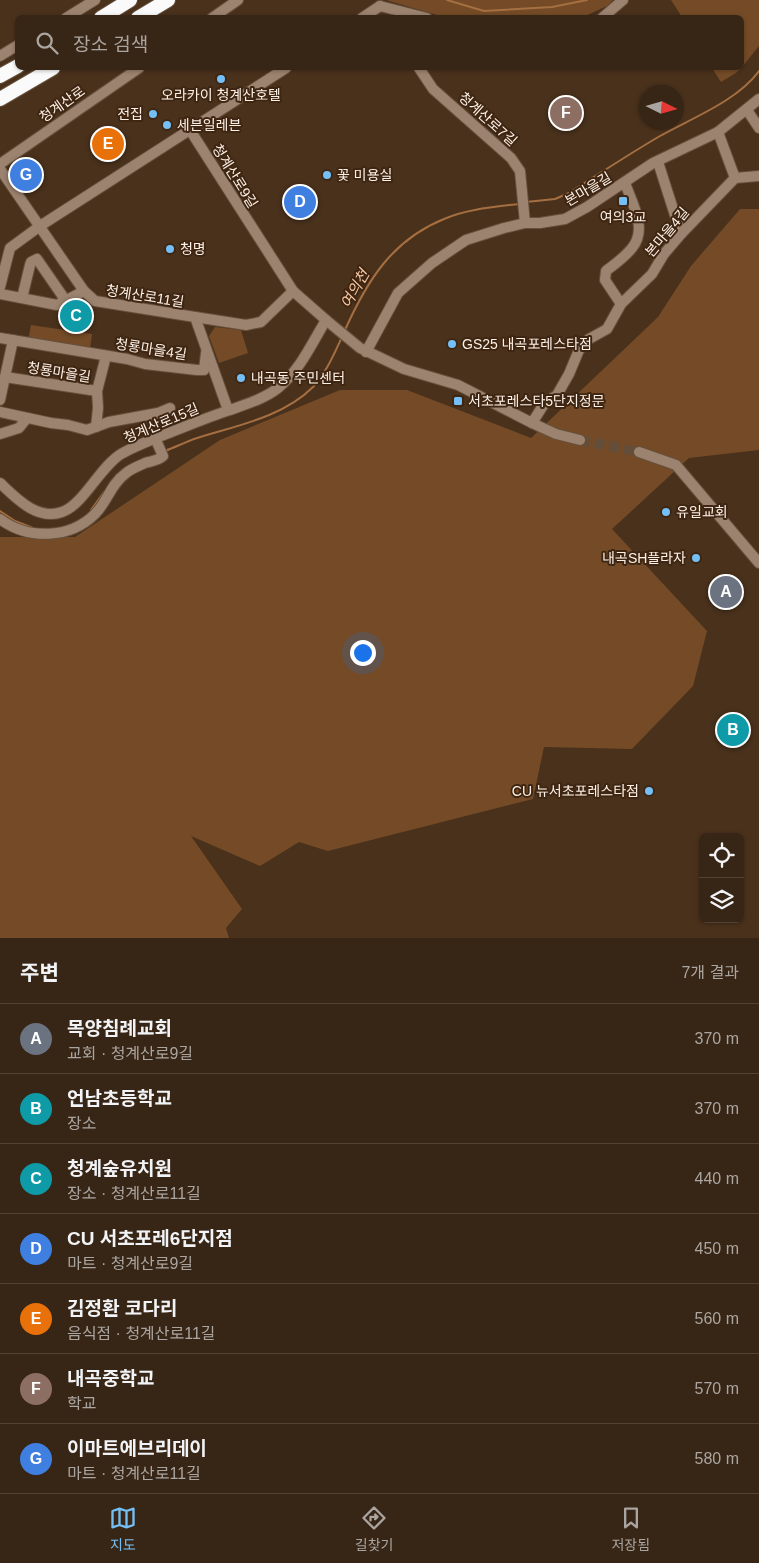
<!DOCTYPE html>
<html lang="ko">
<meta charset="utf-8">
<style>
body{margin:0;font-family:Helvetica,"Noto Sans KR",sans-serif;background:#423122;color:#f1f3f6}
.controls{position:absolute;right:15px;bottom:15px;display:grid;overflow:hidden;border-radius:8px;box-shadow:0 1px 4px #0004}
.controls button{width:45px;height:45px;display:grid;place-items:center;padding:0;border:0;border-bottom:1px solid #514234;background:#372515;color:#f1f3f6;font:25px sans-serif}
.compass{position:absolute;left:639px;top:85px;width:45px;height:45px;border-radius:50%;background:#372515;box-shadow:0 1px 4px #0004;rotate:95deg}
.you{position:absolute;left:362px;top:652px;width:18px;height:18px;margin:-12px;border:4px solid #fff;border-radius:50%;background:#1a73e8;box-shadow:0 0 0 8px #1a73e833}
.badge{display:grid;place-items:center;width:32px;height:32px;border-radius:50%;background:#74c0f6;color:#fff;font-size:16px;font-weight:700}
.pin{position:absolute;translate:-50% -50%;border:2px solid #fff;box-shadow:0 1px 5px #0006}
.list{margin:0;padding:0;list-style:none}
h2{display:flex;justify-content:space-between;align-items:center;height:65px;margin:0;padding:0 20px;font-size:21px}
h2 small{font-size:16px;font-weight:400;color:#aaa5a0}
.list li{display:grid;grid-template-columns:32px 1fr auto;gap:15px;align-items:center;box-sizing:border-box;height:70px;padding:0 20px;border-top:1px solid #514234}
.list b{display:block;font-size:19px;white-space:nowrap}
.list p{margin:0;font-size:16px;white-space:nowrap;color:#aaa5a0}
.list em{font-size:16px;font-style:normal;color:#aaa5a0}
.icon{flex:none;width:28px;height:28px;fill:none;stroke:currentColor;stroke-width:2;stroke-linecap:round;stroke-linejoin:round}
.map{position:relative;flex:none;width:759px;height:938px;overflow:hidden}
.search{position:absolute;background:#372515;box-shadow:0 1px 4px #0004;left:15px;right:15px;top:15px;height:55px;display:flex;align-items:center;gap:12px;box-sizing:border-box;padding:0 18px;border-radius:8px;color:#aaa5a0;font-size:19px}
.sheet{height:555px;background:#372515}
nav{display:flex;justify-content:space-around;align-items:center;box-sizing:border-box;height:70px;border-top:1px solid #514234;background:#372515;font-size:14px;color:#aaa5a0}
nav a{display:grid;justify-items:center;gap:2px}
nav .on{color:#74c0f6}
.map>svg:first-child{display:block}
</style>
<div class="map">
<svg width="759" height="938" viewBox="0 0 759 938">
<rect width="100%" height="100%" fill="#49311c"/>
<g fill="#744b26">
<path d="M386 0H613L607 6 583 17 447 18Z"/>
<path d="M671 0H759V46L742 67V18L682 17Z"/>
<path d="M712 68H741L736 73 721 82Z"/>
<path d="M740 209H759V450L689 458 612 529 707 631 693 686 632 749 544 747 533 799 328 851 299 842 260 866 191 836 242 909 226 928 229 938H0V537H75L220 440 340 390H407L531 438 658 317 691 266Z"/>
<path d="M31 325 92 334 90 349 28 341Z"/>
<path d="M215 327 241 330 248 353 219 363 209 336Z"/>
</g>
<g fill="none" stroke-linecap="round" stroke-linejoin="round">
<g stroke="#a56f41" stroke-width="2">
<path d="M447 0 484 11 552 7 587 0"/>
<path d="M526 202 555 199 569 193C599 174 629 154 660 136 692 118 737 101 759 71"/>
<path d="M345 330C367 281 392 240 444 219 467 209 494 207 519 204"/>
<path d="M165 451C175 447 184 443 194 439 234 426 282 418 313 387 326 373 334 354 342 337"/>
<path d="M91 510 104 492"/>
<path d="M0 511 15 521 33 528"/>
</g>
<path stroke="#644e3a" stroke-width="10" stroke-dasharray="10 5" stroke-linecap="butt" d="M580 440 639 452"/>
<g stroke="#66503c" stroke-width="12">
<g id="minor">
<path d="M380 6 427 18"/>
<path d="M66 18 95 0"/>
<path d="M212 18 238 0"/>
<path d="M362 18 380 6"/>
<path d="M602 18 623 0"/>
<path d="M0 56 18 45"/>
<path d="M419 68 433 89 511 158 520 171 525 223"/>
<path d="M747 110 759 128"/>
<path d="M190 130 293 291 326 320 360 348 404 369 458 385 532 423 556 434 580 440"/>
<path d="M718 132 735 178 759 176"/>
<path d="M658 162 681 234"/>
<path d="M0 164 139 68"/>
<path d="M0 169 84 291 95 301 195 317 228 410"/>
<path d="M0 287 10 248 40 226 286 68"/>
<path d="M0 294 57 305 84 291"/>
<path d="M22 298 30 265 31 262 37 259 66 301"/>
<path d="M621 304 605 280 606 271C615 264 625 257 632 248 648 229 632 203 625 183"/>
<path d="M195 317 246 325 261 322 293 291"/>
<path d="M0 338 127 359 145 364 197 370H204L206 353"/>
<path d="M366 352 398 293 432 263 466 240 504 228 525 223H540L565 219 587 207 653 163 718 132 759 99"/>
<path d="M5 377 97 391"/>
<path d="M0 400 13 340"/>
<path d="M0 412 51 423 68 425 87 430 109 422 158 413 170 408"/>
<path d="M532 423 544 404 557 395 569 374 579 350 589 339 607 329 621 304 652 274 664 254 681 234 735 178"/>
<path d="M96 427 98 408 97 391 106 356"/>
<path d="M0 434 19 428 27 418"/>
<path d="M639 452 676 465 759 563"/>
<path d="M0 483C16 498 37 521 62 512 83 505 100 467 121 454 135 446 151 440 166 434 187 426 208 417 230 410 246 404 264 399 278 388 300 370 311 345 326 320"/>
<path d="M0 519C28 540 70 539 95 514 107 502 111 484 125 474 130 469 139 466 145 463 151 461 158 461 163 456L155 438"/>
</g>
</g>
<g stroke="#66503c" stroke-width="16">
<g id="highway">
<path d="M101 18 130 0"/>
<path d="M138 18 168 0"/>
<path d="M0 76 18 66"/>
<path d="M0 99 53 68"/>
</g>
</g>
<use href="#minor" stroke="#9b836f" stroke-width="10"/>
<use href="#highway" stroke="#fafafa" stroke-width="14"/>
</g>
<g fill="#74c0f6" stroke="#3e2612" stroke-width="2">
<circle cx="221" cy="79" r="5"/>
<circle cx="153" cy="114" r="5"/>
<circle cx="167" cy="125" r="5"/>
<circle cx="327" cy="175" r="5"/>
<rect x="618" y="196" width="10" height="10" rx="2.5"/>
<circle cx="170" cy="249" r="5"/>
<circle cx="452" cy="344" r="5"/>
<circle cx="241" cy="378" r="5"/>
<rect x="453" y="396" width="10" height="10" rx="2.5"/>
<circle cx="666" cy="512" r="5"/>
<circle cx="696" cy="558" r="5"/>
<circle cx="649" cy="791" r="5"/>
</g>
<g text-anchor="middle" stroke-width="4" stroke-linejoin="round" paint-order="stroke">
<g font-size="14" fill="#fdf0e6" stroke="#3e2612" text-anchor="start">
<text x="221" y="100" text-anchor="middle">오라카이 청계산호텔</text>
<text x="143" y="119" text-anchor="end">전집</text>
<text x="177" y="130">세븐일레븐</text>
<text x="337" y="180">꽃 미용실</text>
<text x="623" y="222" text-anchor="middle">여의3교</text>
<text x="180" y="254">청명</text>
<text x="462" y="349">GS25 내곡포레스타점</text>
<text x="251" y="383">내곡동 주민센터</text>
<text x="468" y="406">서초포레스타5단지정문</text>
<text x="676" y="517">유일교회</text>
<text x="686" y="563" text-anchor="end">내곡SH플라자</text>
<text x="639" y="796" text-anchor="end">CU 뉴서초포레스타점</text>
</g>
<g font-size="14" fill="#fdf0e6" stroke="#3e2612">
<text transform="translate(62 104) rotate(-35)" y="5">청계산로</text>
<text transform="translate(488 119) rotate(42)" y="5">청계산로7길</text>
<text transform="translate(235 176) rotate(58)" y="5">청계산로9길</text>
<text transform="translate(588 189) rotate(-31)" y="5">본마을길</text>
<text transform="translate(667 232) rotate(-50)" y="5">본마을4길</text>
<text transform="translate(145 296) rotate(9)" y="5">청계산로11길</text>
<text transform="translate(151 349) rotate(9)" y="5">청룡마을4길</text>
<text transform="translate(59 372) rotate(9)" y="5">청룡마을길</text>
<text transform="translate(161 423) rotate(-23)" y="5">청계산로15길</text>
</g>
<g font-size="15" font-style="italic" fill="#f8c9a3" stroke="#3e2612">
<text transform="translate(355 289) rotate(-60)" y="5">여의천</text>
</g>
</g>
</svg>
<div class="controls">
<button><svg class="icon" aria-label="locate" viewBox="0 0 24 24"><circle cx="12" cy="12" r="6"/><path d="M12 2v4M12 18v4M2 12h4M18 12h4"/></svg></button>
<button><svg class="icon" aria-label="layers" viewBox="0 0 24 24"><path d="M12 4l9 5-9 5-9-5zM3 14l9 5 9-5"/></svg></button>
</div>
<svg class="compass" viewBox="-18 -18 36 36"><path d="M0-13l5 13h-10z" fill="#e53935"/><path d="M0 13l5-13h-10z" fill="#aaa5a0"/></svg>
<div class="you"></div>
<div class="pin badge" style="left:726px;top:592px;background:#6b7280">A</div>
<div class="pin badge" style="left:733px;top:730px;background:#0f9aa8">B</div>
<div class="pin badge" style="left:76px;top:316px;background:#0f9aa8">C</div>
<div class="pin badge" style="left:300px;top:202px;background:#3f7fe0">D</div>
<div class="pin badge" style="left:108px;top:144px;background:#e8710a">E</div>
<div class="pin badge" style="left:566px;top:113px;background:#8d6e63">F</div>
<div class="pin badge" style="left:26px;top:175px;background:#3f7fe0">G</div>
<div class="search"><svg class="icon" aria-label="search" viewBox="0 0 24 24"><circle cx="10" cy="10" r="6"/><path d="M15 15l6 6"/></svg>장소 검색</div>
</div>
<section class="sheet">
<h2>주변<small>7개 결과</small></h2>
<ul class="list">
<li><span class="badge" style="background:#6b7280">A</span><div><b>목양침례교회</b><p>교회 · 청계산로9길</p></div><em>370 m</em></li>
<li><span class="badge" style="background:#0f9aa8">B</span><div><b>언남초등학교</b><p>장소</p></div><em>370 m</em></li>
<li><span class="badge" style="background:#0f9aa8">C</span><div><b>청계숲유치원</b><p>장소 · 청계산로11길</p></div><em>440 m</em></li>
<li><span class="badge" style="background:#3f7fe0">D</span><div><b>CU 서초포레6단지점</b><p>마트 · 청계산로9길</p></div><em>450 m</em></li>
<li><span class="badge" style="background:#e8710a">E</span><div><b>김정환 코다리</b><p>음식점 · 청계산로11길</p></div><em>560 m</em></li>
<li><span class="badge" style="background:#8d6e63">F</span><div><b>내곡중학교</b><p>학교</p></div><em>570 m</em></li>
<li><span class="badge" style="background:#3f7fe0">G</span><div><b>이마트에브리데이</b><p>마트 · 청계산로11길</p></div><em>580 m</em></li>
</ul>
</section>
<nav>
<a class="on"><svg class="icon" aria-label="map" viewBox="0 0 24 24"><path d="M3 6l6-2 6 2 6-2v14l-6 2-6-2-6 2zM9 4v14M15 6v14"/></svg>지도</a>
<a><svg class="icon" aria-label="directions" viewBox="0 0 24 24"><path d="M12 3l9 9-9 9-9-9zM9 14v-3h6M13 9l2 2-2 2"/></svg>길찾기</a>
<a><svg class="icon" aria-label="saved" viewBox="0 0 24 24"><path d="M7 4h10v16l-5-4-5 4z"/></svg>저장됨</a>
</nav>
